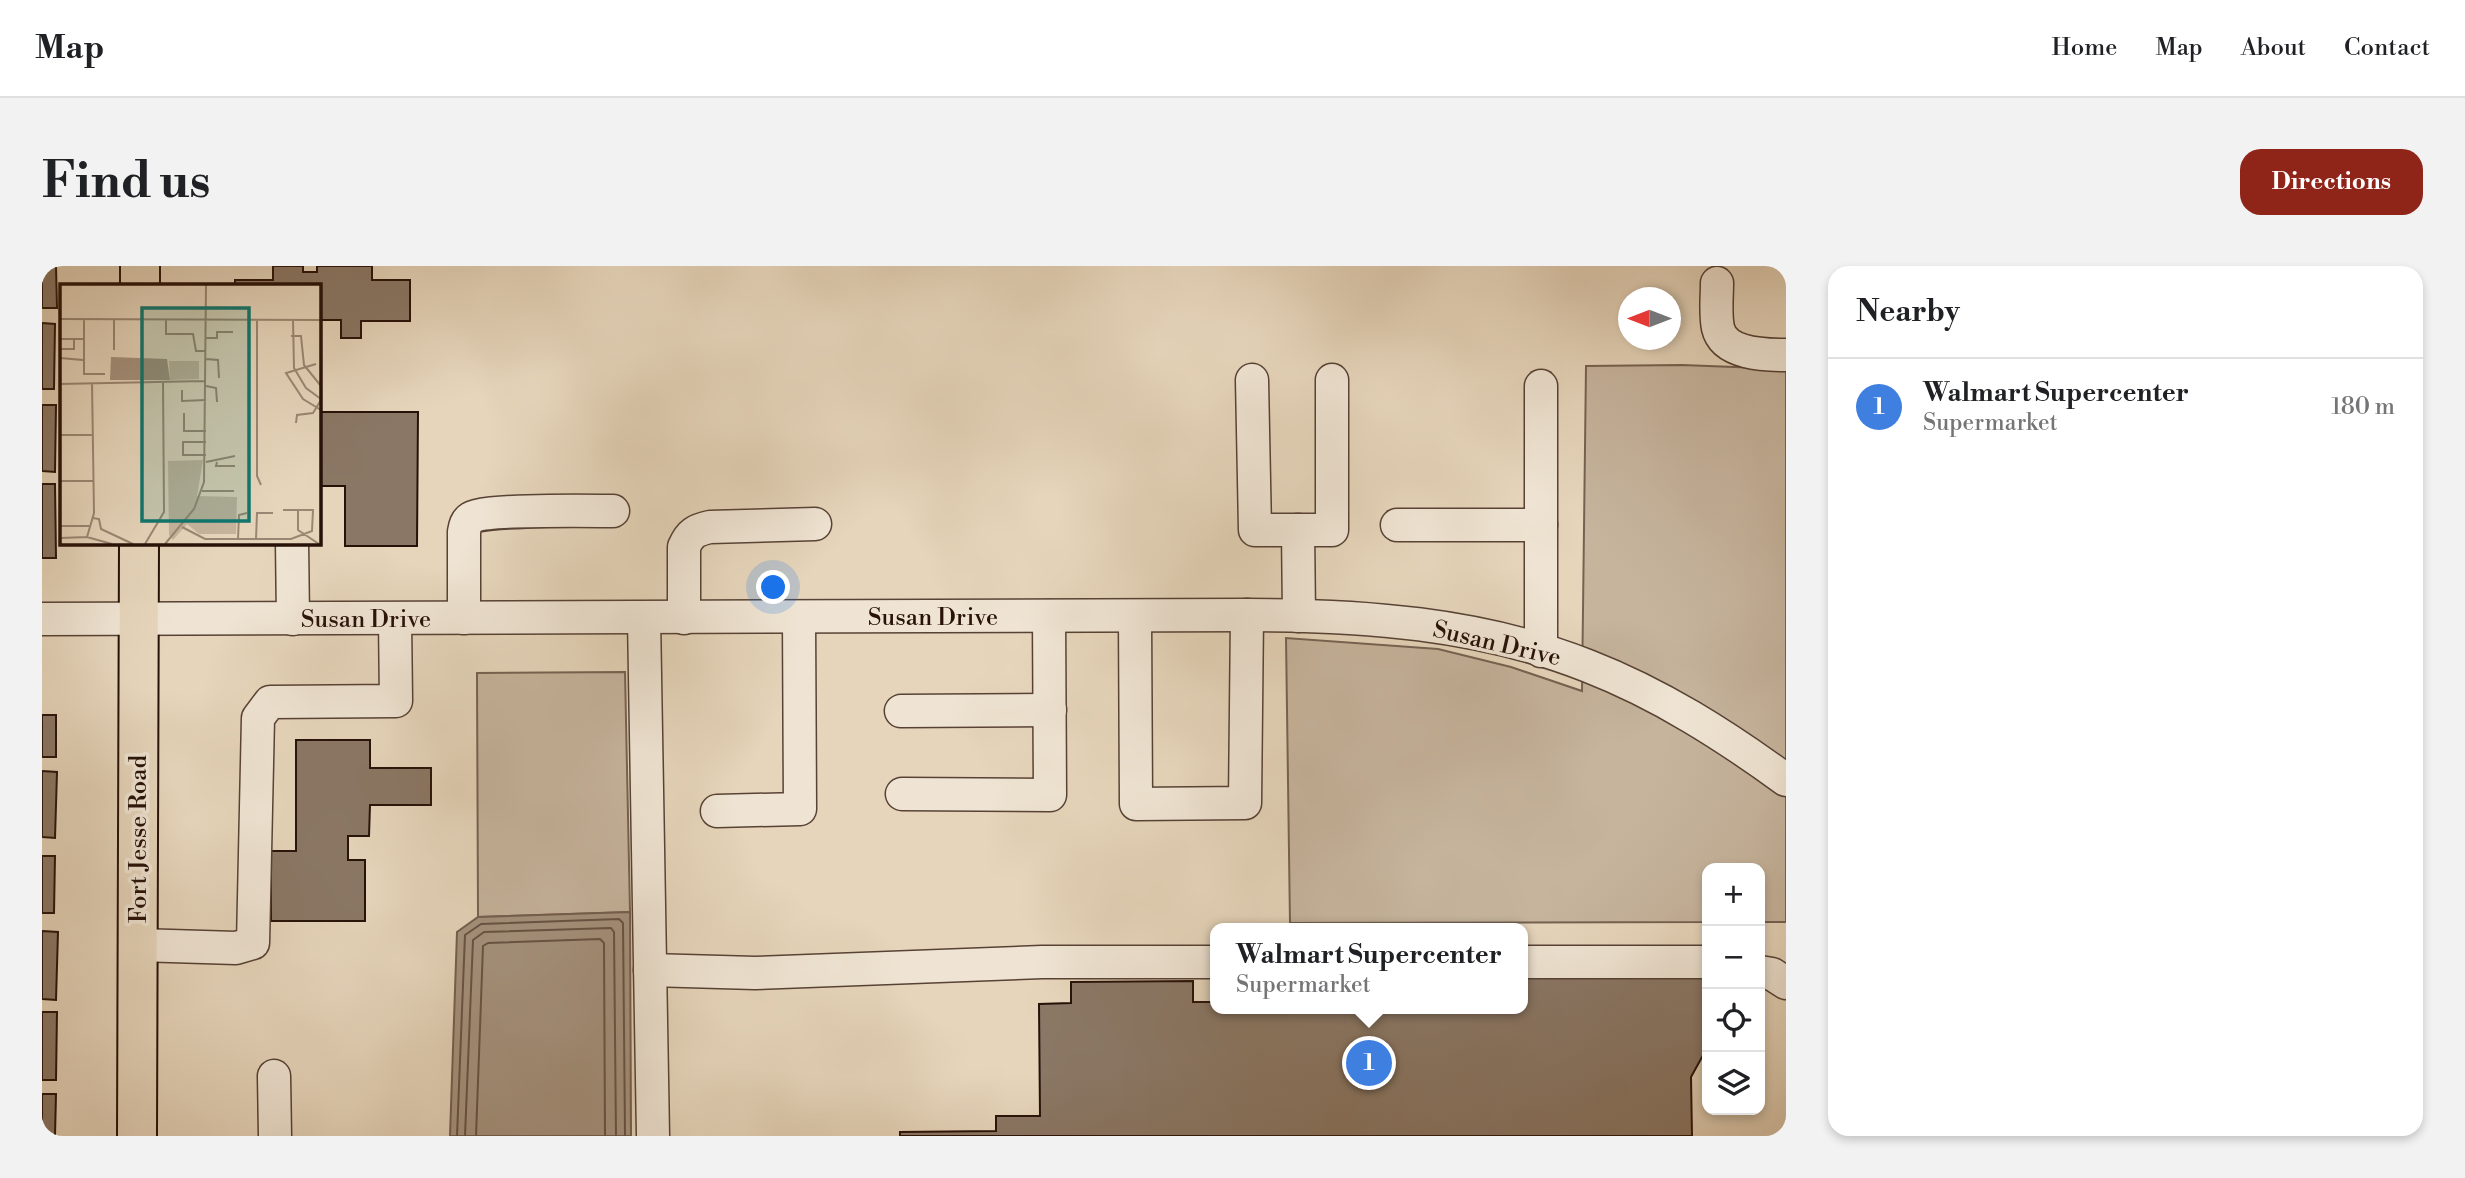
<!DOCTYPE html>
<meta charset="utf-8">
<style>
body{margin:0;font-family:"Libre Bodoni",serif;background:#f2f2f2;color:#202124}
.controls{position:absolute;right:21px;bottom:21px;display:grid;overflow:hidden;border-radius:14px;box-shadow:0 4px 10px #0003}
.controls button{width:63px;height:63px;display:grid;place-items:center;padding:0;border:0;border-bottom:2px solid #e0e0e0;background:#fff;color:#202124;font:35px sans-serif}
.compass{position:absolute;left:1576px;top:21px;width:63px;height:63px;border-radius:50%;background:#fff;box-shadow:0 4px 10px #0003;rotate:270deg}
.you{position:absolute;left:732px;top:322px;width:24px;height:24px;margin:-18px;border:5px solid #fff;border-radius:50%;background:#1a73e8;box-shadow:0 0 0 10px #1a73e833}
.badge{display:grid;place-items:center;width:46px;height:46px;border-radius:50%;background:#8f2418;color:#fff;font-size:23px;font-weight:700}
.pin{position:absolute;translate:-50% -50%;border:4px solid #fff;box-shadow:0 2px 7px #0006}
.popup{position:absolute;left:1168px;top:657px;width:318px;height:91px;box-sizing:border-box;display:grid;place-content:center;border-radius:14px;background:#fff;filter:drop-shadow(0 2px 5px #0005);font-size:23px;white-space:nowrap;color:#757577}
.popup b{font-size:26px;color:#202124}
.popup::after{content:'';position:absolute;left:50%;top:100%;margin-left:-14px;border:14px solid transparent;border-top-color:#fff}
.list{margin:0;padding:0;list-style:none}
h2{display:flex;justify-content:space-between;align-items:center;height:91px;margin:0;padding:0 28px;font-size:30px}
h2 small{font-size:23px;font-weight:400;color:#757577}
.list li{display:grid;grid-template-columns:46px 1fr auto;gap:21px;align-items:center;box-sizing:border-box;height:98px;padding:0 28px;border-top:2px solid #e0e0e0}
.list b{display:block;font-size:26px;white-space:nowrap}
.list p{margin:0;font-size:23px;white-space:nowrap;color:#757577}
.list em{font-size:23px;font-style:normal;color:#757577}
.icon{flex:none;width:38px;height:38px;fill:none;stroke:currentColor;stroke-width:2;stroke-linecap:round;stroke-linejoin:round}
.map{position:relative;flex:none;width:1744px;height:870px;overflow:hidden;border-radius:21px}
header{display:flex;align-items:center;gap:42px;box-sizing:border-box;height:98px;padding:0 35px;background:#fff;border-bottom:2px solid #e0e0e0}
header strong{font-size:33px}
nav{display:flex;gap:38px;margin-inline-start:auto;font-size:24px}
.intro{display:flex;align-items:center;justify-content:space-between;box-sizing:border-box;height:168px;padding:0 42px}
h1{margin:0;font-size:49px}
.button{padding:18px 32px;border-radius:21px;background:#8f2418;color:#fff;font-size:24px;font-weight:700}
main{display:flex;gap:42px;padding:0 42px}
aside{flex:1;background:#fff;border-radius:21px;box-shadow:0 4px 10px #0003}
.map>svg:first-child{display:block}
</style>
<header>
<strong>Map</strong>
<nav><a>Home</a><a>Map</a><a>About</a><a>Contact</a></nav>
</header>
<div class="intro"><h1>Find us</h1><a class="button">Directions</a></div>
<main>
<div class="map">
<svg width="1744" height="870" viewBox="0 0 1744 870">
<rect width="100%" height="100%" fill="#e6d5bb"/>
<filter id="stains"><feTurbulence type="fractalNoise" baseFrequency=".00286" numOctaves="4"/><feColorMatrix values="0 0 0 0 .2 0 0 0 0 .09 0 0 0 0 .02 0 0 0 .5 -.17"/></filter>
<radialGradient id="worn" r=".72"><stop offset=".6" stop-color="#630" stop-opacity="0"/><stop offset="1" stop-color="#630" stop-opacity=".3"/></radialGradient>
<g fill="#c6b49d" stroke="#766252" stroke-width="2">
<path d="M1640 99 1744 103V656H1718V602H1665V656L1248 657 1244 372 1396 383 1469 401 1540 425 1544 100Z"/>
<path d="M583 406 588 646 436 651 435 407Z"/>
</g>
<path fill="#a5927e" stroke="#735e4f" stroke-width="2" d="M588 646 589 870H408L415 666 436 651Z"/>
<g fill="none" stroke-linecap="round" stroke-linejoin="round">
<g stroke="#665243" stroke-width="2">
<path d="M415 870 423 669 439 658 577 653 581 657 583 870"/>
<path d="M423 870 431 674 442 666 569 662 572 666 574 870"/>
<path d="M434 870 441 680 446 677 558 673 562 677 563 870"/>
</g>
</g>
<g fill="#8a7765" stroke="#271108" stroke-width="2">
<path d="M0 0H14L15 42H0Z"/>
<path d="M231 0H261V6H275V0H330V14H368V55H319V72H299V54H276V19H193V14H231Z"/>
<path d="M0 57 13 58 12 123H0Z"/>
<path d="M0 139H14L13 206 0 205Z"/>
<path d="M276 146H376L375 280H303V220H276Z"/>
<path d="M0 218H13L14 292H0Z"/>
<rect x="0" y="449" width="14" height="42"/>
<path d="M254 474H328V502H389V539H328L327 570H306V594H323V655H229V585H254Z"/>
<path d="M0 505 15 506 13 572 0 571Z"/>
<path d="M0 590H13L12 647H0Z"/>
<path d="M0 665 16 666 14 734 0 733Z"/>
<path d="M1665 708V782L1649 811 1650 870H858V866L954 865V850H998L997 738 1029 737V716L1151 715V736H1173V743H1481V710Z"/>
<path d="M0 746H15L14 814H0Z"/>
<path d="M0 828H14L13 870H0Z"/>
</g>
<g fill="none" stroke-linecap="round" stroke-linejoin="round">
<g stroke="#574235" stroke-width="35">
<g id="minor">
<path d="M1675 17C1675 31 1673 48 1676 62 1682 88 1723 89 1744 89"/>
<path d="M1210 114 1213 264H1256L1257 350"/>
<path d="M1499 120V385"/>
<path d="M1355 259H1499"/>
<path d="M1256 264H1290V114"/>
<path d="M250 276 251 353"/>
<path d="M1093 350 1094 538 1203 537 1205 349"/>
<path d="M422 352V266C423 260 424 255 429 252 442 243 548 245 571 245"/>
<path d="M602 352 611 870"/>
<path d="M642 352V281C648 267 654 264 668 261L773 258"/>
<path d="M0 353 1205 349C1319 349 1438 357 1546 400 1618 428 1682 469 1744 514"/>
<path d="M859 445 1008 444"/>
<path d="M860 528 1008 529 1007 350"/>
<path d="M675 545 758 543 757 351"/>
<path d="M96 679 194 682 211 677 216 452 228 436 354 435 353 353"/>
<path d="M1481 696H1665"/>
<path d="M608 704 713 707 1000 696H1173"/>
<path d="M1718 706 1730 708 1744 717"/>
<path d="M232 810 233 870"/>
</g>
</g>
<g stroke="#271108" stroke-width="42">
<g id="major">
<path d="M98 19V0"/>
<path d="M95 870 97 276"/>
</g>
</g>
<use href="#minor" stroke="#efe4d3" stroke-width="32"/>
<use href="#major" stroke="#e6d5bb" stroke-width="38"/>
</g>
<g text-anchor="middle" stroke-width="7" stroke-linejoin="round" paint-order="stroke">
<g font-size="24" fill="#271108" stroke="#efe4d3">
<text x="891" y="359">Susan Drive</text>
<text x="324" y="361">Susan Drive</text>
<text transform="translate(1455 377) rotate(13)" y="8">Susan Drive</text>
<text transform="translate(96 573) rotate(-90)" y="8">Fort Jesse Road</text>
</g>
</g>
<g transform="translate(18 18)">
<rect width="261" height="261" fill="#e6d5bb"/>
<path d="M109 77H139V95L110 96ZM143 176 137 212 177 213 176 250H139L127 240 113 256 109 251 108 177Z" fill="#c6b49d"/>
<path d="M51 73 107 75 110 96H50Z" fill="#a5927e"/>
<path fill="none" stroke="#9a8773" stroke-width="2" d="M0 35 261 36M24 35V90H45M106 35V50H133L136 67H146M197 36V192L201 201M233 36 234 84 246 104 261 115M231 52H241L244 81 261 102M146 54H157V48H173M0 55H24M0 65H14V55M54 66V35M0 74 23 76M146 75 158 76 159 94M256 80 226 89 243 115 261 126M0 100 145 97M146 102 156 104 157 118M122 106V117L146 116M124 129V147H146M236 139 237 131 253 129 261 116M0 151H33M146 158H123V171H146M146 178 175 172M157 178 156 182H175M0 197H33M142 207H174M238 226V246L259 260M33 234 39 235 41 245 73 260M0 242H30M122 243 145 255H231L252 247 253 226H223M27 253 34 229 32 99M0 254 27 253 52 260M178 255 179 231 187 229M196 255 197 229H213M85 260 104 228 103 98M105 260 134 225 144 198 146 0"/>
<path fill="#0f766e" fill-opacity="0.15" stroke="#0f766e" stroke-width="3.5" d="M82 24H189V237H82Z"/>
<rect width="261" height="261" fill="none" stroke="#271108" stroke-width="3.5"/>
</g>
<rect width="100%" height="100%" filter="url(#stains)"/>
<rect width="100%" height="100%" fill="url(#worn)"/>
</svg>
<div class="controls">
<button>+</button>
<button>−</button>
<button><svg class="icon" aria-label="locate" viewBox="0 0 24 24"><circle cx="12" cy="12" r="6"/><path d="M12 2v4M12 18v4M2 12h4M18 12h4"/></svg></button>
<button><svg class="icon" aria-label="layers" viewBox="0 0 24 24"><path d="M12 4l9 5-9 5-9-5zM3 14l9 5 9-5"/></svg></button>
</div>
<svg class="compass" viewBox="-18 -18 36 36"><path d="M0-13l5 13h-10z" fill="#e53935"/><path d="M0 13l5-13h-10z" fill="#757577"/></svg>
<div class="you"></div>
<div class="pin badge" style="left:1327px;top:797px;background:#3f7fe0">1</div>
<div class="popup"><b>Walmart Supercenter</b>Supermarket</div>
</div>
<aside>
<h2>Nearby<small></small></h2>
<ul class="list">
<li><span class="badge" style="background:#3f7fe0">1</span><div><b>Walmart Supercenter</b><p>Supermarket</p></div><em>180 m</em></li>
</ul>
</aside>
</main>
